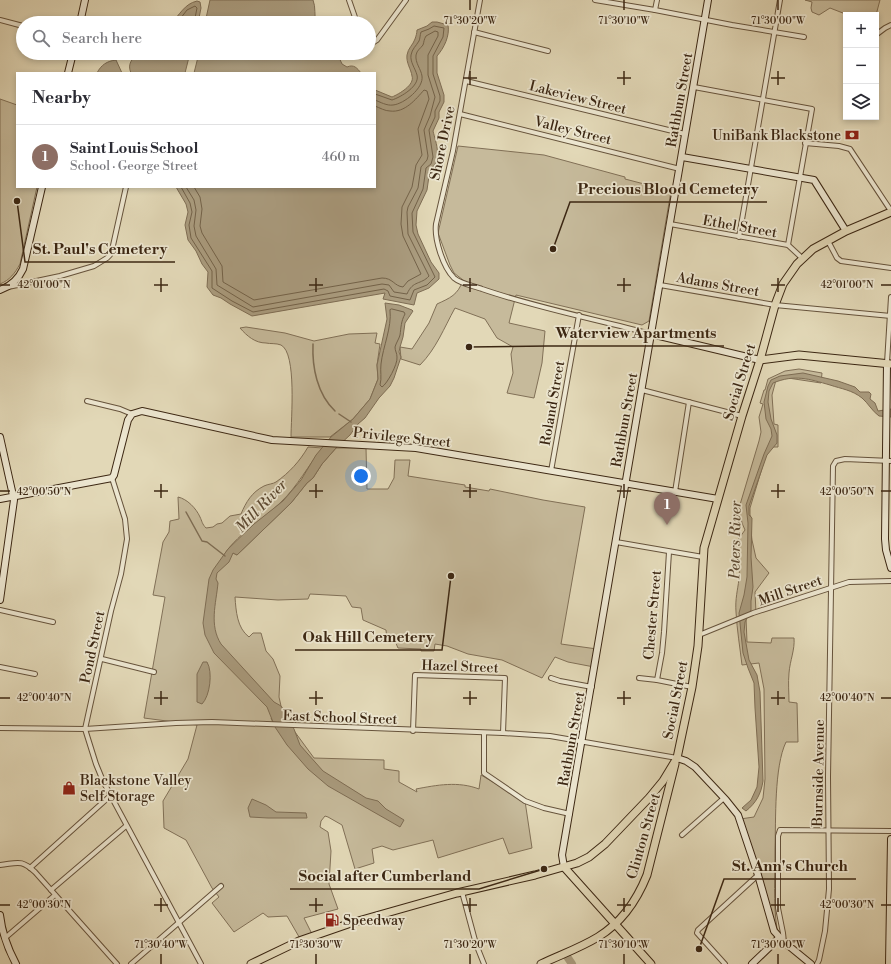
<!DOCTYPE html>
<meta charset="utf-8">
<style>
body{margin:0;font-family:"Libre Bodoni",serif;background:#f7f7f7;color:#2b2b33}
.controls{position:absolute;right:12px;top:12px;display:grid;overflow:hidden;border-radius:0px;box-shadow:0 2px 6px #0003}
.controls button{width:36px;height:36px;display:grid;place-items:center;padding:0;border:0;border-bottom:1px solid #e1e1e2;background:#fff;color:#2b2b33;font:20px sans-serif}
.you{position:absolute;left:361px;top:476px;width:14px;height:14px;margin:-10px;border:3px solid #fff;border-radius:50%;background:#1a73e8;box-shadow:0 0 0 6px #1a73e833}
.badge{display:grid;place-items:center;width:26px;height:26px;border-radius:50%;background:#b45309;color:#fff;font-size:13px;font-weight:700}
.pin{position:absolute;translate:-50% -33px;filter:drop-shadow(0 1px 2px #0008)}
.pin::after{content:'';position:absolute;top:21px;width:14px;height:12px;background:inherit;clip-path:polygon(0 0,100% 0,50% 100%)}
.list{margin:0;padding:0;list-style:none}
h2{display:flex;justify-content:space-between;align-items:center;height:52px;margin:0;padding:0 16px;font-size:17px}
h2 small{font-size:13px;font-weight:400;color:#7c7c81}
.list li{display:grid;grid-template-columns:26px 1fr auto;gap:12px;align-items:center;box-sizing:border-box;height:64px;padding:0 16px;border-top:1px solid #e1e1e2}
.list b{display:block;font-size:15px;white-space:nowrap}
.list p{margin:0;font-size:13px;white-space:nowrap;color:#7c7c81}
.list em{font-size:13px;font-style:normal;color:#7c7c81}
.icon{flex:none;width:22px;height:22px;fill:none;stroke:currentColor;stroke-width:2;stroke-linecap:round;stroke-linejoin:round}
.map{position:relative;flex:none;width:891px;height:964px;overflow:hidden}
.search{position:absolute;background:#fff;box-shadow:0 2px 6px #0003;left:16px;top:16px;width:360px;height:44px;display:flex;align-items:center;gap:10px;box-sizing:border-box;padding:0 14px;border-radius:22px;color:#7c7c81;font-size:15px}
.panel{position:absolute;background:#fff;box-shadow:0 2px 6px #0003;left:16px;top:72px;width:360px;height:116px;border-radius:0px}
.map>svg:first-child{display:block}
</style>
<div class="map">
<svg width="891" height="964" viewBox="0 0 891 964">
<rect width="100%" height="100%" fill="#e2d8b7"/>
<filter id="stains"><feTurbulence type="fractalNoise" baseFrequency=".005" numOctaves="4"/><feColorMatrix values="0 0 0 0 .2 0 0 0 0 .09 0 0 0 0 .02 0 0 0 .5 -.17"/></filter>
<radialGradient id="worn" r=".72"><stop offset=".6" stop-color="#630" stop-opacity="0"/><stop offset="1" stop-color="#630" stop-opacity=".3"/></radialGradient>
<g fill="#c6ba9b" stroke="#817057">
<path d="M805 0H880L876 15H848L830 8 819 15 812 12 811 8 812 2Z"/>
<path d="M0 99 17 105V187H37L20 264C15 273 10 280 0 284Z"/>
<path d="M458 146 544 155 625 177V179L671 191 649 321 642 325 516 295 509 323 545 331 542 363 534 398 507 393 513 373 511 354 513 347 497 338 485 319 455 308C444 328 436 349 420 365L401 359 400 347 412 349 429 323 437 304C450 298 458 295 463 280L454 273 450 265 438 233Z"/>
<path d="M246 327 285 333 314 341 349 334 377 333 375 343 380 344 377 365 378 379 370 399 353 419 330 437H291C291 419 297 353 281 345 276 343 270 344 266 343 255 343 247 336 240 328Z"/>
<path d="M799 369 822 373 821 383 788 378 776 380 772 395 774 424 778 425V447H772L766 455 750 508V515L751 517 750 522 752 540 756 558 769 573 755 592 756 613 746 618 747 642 771 643 772 638H794C795 650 790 660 789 673 788 683 789 693 789 702L797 703 798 742H786C774 767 776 820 775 848 775 875 773 902 777 929L762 886 740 819 754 817 763 798 765 779 764 689 759 663 742 665C740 648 737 630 736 612 734 586 747 574 732 548L745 530 742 523 739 508 759 441 761 432 759 417 763 404 760 403 764 390H765L768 379 785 371Z"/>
<path d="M308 447 323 448C308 465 298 486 281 502 265 518 233 537 223 557L233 553 237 555 291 503 307 483 313 478 322 464 336 448H366L367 489H388L394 478 395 460H410L408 476 465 485V487L489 491 490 489 543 500 585 507 561 644 597 649 594 667 568 662 555 657 542 678 502 660 468 654 447 646 435 644 434 651H421V649L398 648 395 641 387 640 386 630 363 620 361 608 352 607 346 596 310 594 308 599 278 600 235 597C236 611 237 628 249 637L253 633H261L266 651 273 659 280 676 279 697 281 706 290 718H271L275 727 292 728 314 758 384 760V769L399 771V782L417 792 416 789C437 785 458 781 479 789L481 775 525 801 532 848 509 854 503 838 438 858 433 840 393 850 382 846 372 849 374 863 355 869 342 825 328 817 325 816 321 821 320 827 328 832 331 851 329 884 338 909 304 918 313 936 302 942 287 916 268 917 263 913 234 932 212 903 219 897 212 888 186 840 164 828 163 801 188 759 197 725 144 718 165 597 153 595 163 542 169 532 170 521 179 519 178 497C187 499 196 508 200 517 202 521 202 524 206 528L213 527 217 524 222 523 230 516 241 514C246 502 252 492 264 486 268 484 273 484 276 482 289 473 300 461 308 447Z"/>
</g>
<g fill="#aa9c7f" stroke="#7e6d54">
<path d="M210 0H313C316 7 314 16 316 23H205Z"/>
<path d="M197 1 200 2 201 8 198 23H171C180 15 184 4 197 1Z"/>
<path d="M432 22H437L448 25C450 36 444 48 437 56V73L444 95V102L439 112V118L433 131C436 143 443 161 430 169L427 190 417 211 416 225 418 234 431 262 439 273V279L429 288 417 293 414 305 383 299 385 293 252 316 230 304 221 298 213 295 207 287 208 272 202 264 196 251 188 240 185 225 188 212 186 204 176 187H375V90L392 97C399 94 415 85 412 76 411 69 406 63 407 55 408 48 413 45 415 39 416 36 417 33 417 30L427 26Z"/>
<path d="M138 53H190L185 73H131C127 64 132 59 138 53Z"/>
<path d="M199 53H337L342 64 347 67C354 64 357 68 361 73H194Z"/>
<path d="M116 60 122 73H97C101 65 107 61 116 60Z"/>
<path d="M385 303 399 305 412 310 413 311 405 323 403 337 400 347 399 352 401 357 394 378 390 386 379 398 365 418 358 424 350 435 336 448 322 464 313 478 307 483 291 503 237 555 233 553 229 562 217 573 216 579 218 583C216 604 209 625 221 644L274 702 281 706 294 729 300 745 323 771 366 798 378 801 386 809 404 820 400 827 328 786 308 769 287 745 275 727 267 707 214 653 205 635 203 623 209 579 213 570 228 549 254 524 283 501 301 480 316 455 331 437 353 419 370 399 378 379 377 365 387 319Z"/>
<path d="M803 373 838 381 855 387 860 392H869L871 394 870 399 875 403 878 411 891 409V417L879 416C872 411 868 403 862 398 852 390 842 389 830 385 809 379 795 374 773 383L769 391 768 402 771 419 777 435V443L767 455 749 506V515L752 518 751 557 753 587 751 601V610L745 622 744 632 749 660 757 675 760 692 763 781C761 794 756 803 746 811L742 808 751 800 757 787 759 767 755 708 754 683 748 668 743 653 739 613 744 595 747 577 748 523 746 505 764 454 772 436 771 429 766 419 764 402 768 386 771 380 780 376Z"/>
<path d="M203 662H207C213 672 210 696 202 704L197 702V674Z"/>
<path d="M252 799 266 805 276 812 306 813 307 818H268L250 817 248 808Z"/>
</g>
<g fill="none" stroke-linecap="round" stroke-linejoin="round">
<g stroke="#736249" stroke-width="1">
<path d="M177 23 187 10 195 6 197 8 194 23"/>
<path d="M181 187 190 203 192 212 189 225 191 238 212 271V288L232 301 253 312 384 289 388 291 390 296 410 300 414 290 427 285 435 277 413 232 412 213 423 189 426 168 431 164 433 157 429 130 435 117V111L440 101V96L433 74V56L443 37 444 28 434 26 429 29 421 32C420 35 420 39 419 41 416 46 412 49 411 55 410 62 415 68 417 75 420 86 401 97 392 100L375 94"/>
<path d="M186 187 194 200 196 210 194 226 196 236 216 269 217 285 253 307 382 284 389 285 394 292 407 294C413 280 421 285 429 276L408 234 407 212 408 207 418 188 421 167 427 160 428 156 424 130 430 116 435 97 428 75V55L438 36V32L435 31 426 36C424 39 424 42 423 45 420 49 417 50 416 55 415 63 421 69 422 76 424 88 404 104 393 105 387 106 380 102 375 100"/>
<path d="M194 187 200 197 202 209 200 226 202 233 222 266 223 282 254 300 382 278C393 278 394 286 403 287L408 281 421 274 403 236 401 224 402 207 412 187 416 165 422 155 418 129 429 99 427 91 424 90C416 99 405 113 390 111 385 111 380 108 375 106"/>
<path d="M392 309 404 312 405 314C401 321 401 328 400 335 399 339 396 343 395 347 395 351 397 353 397 357 398 364 387 384 382 387L380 385C382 378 380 371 381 364 383 346 392 328 390 310Z"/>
</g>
<g stroke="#7e6d54" stroke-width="1.5">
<path d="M313 344C312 367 317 394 335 411"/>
<path d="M339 414 351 422"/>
<path d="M186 512 202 541 207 542 225 556"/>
</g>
<path stroke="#aa9c7f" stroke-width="8" d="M568 958 572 964"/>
<g stroke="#66533c" stroke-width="6">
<g id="street">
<path d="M349 0 357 23"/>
<path d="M480 0 453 151 436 224C434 239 443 267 454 278 461 284 474 286 482 289 537 308 595 319 651 334"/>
<path d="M595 0 655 10 732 25 804 37"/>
<path d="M655 10 657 0"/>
<path d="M0 20 23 26"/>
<path d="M474 32 548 51"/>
<path d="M877 34 885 28 891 25"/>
<path d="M369 45 377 40 406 0"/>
<path d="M466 81 685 134"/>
<path d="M694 87 812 109 788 245"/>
<path d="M460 114 680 169"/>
<path d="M805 143 839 146 850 149 891 211"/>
<path d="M670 224 788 245 802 258"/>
<path d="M739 237 780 0"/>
<path d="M828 241 837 258 841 261 891 268"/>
<path d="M660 285 775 305 891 316"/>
<path d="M8 287 60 276 94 266 107 258 110 255 112 250 126 187"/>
<path d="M887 363 891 297"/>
<path d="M642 390 742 416"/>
<path d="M87 401 120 409 132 414"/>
<path d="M551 471 579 315"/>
<path d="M112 478 125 519 127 539 121 574 111 611 85 729 96 764 103 781 201 964"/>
<path d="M675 492 689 402"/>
<path d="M616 542 703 557"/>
<path d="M0 610 53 622"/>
<path d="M699 635 753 613 849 582 891 581"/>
<path d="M102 659 154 672"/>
<path d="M0 667 35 674"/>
<path d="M551 678 560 681 592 687"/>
<path d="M639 678 657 680 692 687"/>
<path d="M657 680 662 653 664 632 669 552"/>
<path d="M0 728 85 729 176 723 212 722 503 733 550 736 677 758"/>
<path d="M413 731 415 675 505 678 503 733"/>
<path d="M484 733V773L525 801 544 808 570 814"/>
<path d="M682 835 724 798"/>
<path d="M0 865C18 863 21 859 35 872L117 964"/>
<path d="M30 868 110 796"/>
<path d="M51 890 126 826"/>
<path d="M462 892 476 944 484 964"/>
<path d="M5 938 55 895"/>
<path d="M784 942 783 933 778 908V836L780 830 891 831"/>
<path d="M131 964 221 886"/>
<path d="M725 964 697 933 698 930 758 875"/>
<path d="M817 964 819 960 825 931 829 889 828 777 833 466 836 461 845 459 891 461"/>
</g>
</g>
<g stroke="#3c2713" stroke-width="8">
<g id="secondary">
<path d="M80 23 85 0"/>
<path d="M68 73 73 53"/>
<path d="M682 157 814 180 846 231"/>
<path d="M0 290C11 286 18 280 23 269L42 187"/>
<path d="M651 334 760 360"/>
<path d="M887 363 885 539 886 550 891 568"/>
<path d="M0 437 14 500 0 600"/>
<path d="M0 499 112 478 114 475 128 420 132 414 142 411 272 440 416 448 718 499"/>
<path d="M677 758 686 761 695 767 726 800 738 815 758 875 774 931 784 942 811 964"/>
<path d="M564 867 562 855 708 0"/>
<path d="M0 915C2 933 8 949 16 964"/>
<path d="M752 964 779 938"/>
<path d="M889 964 891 839"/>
</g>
</g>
<g stroke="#3c2713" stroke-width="9">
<g id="primary">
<path d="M760 360 799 355 891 364"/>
<path d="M564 867 651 964"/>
<path d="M251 964 299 941 351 923 457 893 535 875 577 863 589 857 605 844 649 798 663 781 677 758 692 687 698 646 704 548 742 416 760 360 775 305 783 284 797 264 813 249 846 231 891 212"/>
<path d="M541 964C560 955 580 948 598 937 621 923 637 900 647 875L675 764"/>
</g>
</g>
<use href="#street" stroke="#ece6d0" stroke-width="4"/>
<use href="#secondary" stroke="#ece6d0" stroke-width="6"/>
<use href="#primary" stroke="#e2d8b7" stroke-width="7"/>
</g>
<path fill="none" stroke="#3c2713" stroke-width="1.5" d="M470 0V10M624 0V10M778 0V10M470 71V85M624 71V85M778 71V85M463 78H477M617 78H631M771 78H785M161 278V292M316 278V292M470 278V292M624 278V292M778 278V292M0 285H10M154 285H168M309 285H323M463 285H477M617 285H631M771 285H785M881 285H891M161 484V498M316 484V498M470 484V498M624 484V498M778 484V498M0 491H10M154 491H168M309 491H323M463 491H477M617 491H631M771 491H785M881 491H891M161 691V705M316 691V705M470 691V705M624 691V705M778 691V705M0 698H10M154 698H168M309 698H323M463 698H477M617 698H631M771 698H785M881 698H891M161 898V912M316 898V912M470 898V912M624 898V912M778 898V912M0 905H10M154 905H168M309 905H323M463 905H477M617 905H631M771 905H785M881 905H891M161 954V964M316 954V964M470 954V964M624 954V964M778 954V964"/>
<defs>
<g id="bank-bare" transform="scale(1.08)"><path d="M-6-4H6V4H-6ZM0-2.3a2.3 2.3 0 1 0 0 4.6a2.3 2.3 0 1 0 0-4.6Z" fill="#8f2418" stroke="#ece6d0" stroke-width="2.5" paint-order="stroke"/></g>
<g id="shop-bare" transform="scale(1.08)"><path d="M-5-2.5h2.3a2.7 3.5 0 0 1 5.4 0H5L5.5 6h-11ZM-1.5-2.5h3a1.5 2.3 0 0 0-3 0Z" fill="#8f2418" stroke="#ece6d0" stroke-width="2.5" paint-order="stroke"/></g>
<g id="fuel-bare" transform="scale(1.08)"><path d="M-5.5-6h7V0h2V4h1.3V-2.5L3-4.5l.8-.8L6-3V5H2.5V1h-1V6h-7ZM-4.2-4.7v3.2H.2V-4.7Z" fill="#8f2418" stroke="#ece6d0" stroke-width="2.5" paint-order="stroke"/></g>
</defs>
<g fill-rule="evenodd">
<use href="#bank-bare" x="852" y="135"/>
<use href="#shop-bare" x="69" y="788"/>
<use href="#fuel-bare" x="332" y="920"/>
</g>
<g text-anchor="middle" stroke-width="3.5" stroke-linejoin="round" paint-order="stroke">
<g font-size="14" fill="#3c2713" stroke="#ece6d0">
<text transform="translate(578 97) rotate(14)" y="5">Lakeview Street</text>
<text transform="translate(679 100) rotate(-80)" y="5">Rathbun Street</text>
<text transform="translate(573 130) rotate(14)" y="5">Valley Street</text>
<text transform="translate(442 143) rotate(-78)" y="5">Shore Drive</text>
<text transform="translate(740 226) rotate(10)" y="5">Ethel Street</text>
<text transform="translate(718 284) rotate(10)" y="5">Adams Street</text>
<text transform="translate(739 382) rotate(-73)" y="5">Social Street</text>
<text transform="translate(552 403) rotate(-80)" y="5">Roland Street</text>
<text transform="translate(624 420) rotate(-80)" y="5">Rathbun Street</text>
<text transform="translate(402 437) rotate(6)" y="5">Privilege Street</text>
<text transform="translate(790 590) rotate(-19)" y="5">Mill Street</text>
<text transform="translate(652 615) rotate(-85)" y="5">Chester Street</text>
<text transform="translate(92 647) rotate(-78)" y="5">Pond Street</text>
<text transform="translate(460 666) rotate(2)" y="5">Hazel Street</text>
<text transform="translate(675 700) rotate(-79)" y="5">Social Street</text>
<text transform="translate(340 717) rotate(2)" y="5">East School Street</text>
<text transform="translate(571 739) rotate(-80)" y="5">Rathbun Street</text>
<text transform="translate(818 773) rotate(-89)" y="5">Burnside Avenue</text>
<text transform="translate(643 836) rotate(-74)" y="5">Clinton Street</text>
</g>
<g font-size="14" fill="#3c2713" stroke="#ece6d0" text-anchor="start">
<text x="841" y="140" text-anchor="end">UniBank Blackstone</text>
<text x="80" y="785">Blackstone Valley<tspan x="80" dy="16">Self Storage</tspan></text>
<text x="343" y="925">Speedway</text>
</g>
<g font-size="15" font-style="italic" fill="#5d4a33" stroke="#ece6d0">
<text transform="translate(261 506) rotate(-46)" y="5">Mill River</text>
<text transform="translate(735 540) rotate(-89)" y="5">Peters River</text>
</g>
</g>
<g font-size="10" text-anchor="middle" fill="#3c2713" stroke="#ece6d0" stroke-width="3.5" stroke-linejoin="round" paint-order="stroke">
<text x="470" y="24">71°30'20"W</text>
<text x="624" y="24">71°30'10"W</text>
<text x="778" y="24">71°30'00"W</text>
<text x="44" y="288">42°01'00"N</text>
<text x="847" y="288">42°01'00"N</text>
<text x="44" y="495">42°00'50"N</text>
<text x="847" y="495">42°00'50"N</text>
<text x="44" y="701">42°00'40"N</text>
<text x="847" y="701">42°00'40"N</text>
<text x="44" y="908">42°00'30"N</text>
<text x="847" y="908">42°00'30"N</text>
<text x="161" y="948">71°30'40"W</text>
<text x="316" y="948">71°30'30"W</text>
<text x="470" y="948">71°30'20"W</text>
<text x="624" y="948">71°30'10"W</text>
<text x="778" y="948">71°30'00"W</text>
</g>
<path fill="none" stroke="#3c2713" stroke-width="1.5" d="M553 249L570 202H767M17 201L25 262H175M469 347L547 346H724M451 576L442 650H295M699 949L724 879H856M544 869L479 889H290"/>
<g fill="#3c2713" stroke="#ece6d0" stroke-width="1.5">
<circle cx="553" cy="249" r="4"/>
<circle cx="17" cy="201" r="4"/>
<circle cx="469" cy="347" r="4"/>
<circle cx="451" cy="576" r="4"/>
<circle cx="699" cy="949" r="4"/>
<circle cx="544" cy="869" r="4"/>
</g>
<g font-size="15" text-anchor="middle" font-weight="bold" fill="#3c2713" stroke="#ece6d0" stroke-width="3.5" stroke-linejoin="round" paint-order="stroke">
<text x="668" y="194">Precious Blood Cemetery</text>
<text x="100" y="254">St. Paul's Cemetery</text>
<text x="636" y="338">Waterview Apartments</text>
<text x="368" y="642">Oak Hill Cemetery</text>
<text x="790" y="871">St. Ann's Church</text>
<text x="385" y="881">Social after Cumberland</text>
</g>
<rect width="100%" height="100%" filter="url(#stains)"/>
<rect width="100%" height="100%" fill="url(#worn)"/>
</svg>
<div class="controls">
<button>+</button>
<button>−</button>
<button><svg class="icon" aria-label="layers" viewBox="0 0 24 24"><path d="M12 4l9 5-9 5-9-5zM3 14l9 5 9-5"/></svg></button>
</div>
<div class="you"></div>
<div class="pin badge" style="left:667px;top:525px;background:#8d6e63">1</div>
<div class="search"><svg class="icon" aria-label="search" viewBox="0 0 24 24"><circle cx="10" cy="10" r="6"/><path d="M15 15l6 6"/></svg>Search here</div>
<section class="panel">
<h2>Nearby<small></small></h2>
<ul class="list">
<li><span class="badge" style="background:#8d6e63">1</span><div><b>Saint Louis School</b><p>School · George Street</p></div><em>460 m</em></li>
</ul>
</section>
</div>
